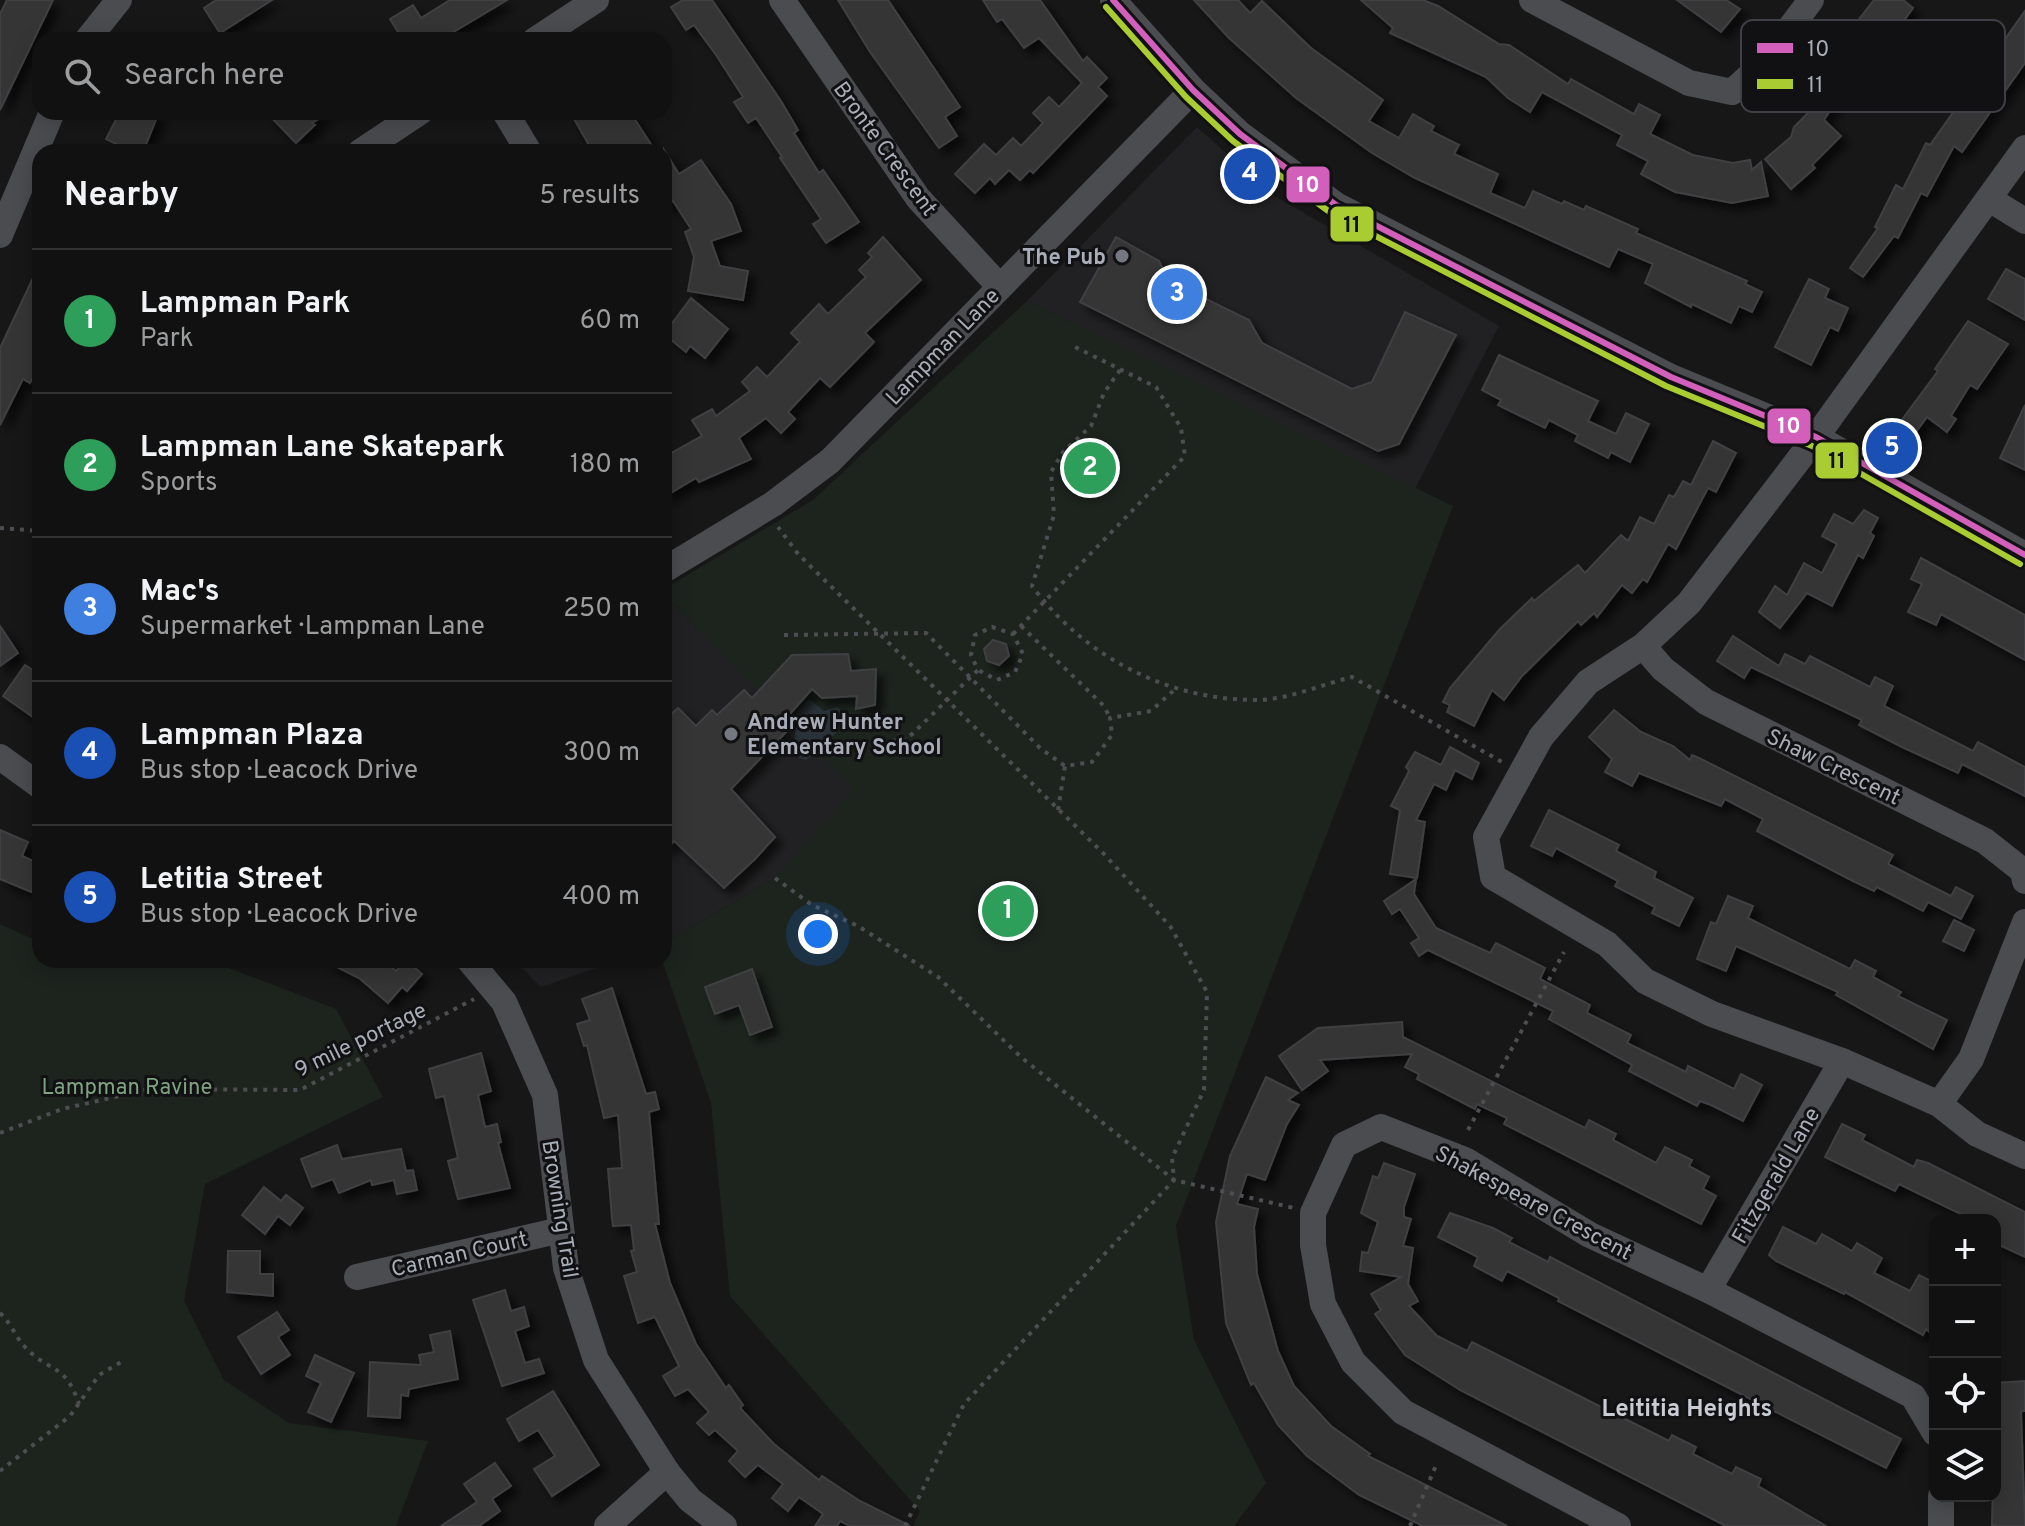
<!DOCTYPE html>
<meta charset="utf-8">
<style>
body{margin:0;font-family:Overpass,sans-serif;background:#1a1a1a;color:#f1f3f6}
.controls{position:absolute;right:24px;bottom:24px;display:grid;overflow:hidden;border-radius:16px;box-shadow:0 4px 20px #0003}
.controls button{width:72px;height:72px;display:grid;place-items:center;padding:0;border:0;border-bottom:2px solid #303131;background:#111;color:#f1f3f6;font:40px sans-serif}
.you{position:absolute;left:818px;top:934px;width:28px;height:28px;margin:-20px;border:6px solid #fff;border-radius:50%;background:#1a73e8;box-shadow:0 0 0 12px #1a73e833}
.badge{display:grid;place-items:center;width:52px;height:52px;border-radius:50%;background:#7c3aed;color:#fff;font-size:26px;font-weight:700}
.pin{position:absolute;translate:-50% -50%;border:4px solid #fff;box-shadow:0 2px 8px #0006}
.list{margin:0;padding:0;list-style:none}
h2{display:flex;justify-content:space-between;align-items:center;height:104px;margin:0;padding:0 32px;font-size:34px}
h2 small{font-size:26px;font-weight:400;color:#9c9d9f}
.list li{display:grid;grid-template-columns:52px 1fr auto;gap:24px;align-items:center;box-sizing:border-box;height:144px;padding:0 32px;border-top:2px solid #303131}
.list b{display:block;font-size:30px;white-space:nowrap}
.list p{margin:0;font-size:26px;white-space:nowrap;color:#9c9d9f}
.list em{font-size:26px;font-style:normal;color:#9c9d9f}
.icon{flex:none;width:44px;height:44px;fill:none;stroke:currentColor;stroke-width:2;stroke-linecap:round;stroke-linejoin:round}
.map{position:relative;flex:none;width:2025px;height:1526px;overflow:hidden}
.search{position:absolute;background:#111;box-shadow:0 4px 20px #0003;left:32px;top:32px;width:640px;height:88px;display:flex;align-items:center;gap:20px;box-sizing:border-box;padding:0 28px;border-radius:24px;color:#9c9d9f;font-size:30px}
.panel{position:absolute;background:#111;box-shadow:0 4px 20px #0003;left:32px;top:144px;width:640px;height:824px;border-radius:24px}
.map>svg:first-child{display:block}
</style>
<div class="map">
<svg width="2025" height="1526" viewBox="0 0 2025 1526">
<defs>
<filter id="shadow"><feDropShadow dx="7" dy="7" stdDeviation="4" flood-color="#0009"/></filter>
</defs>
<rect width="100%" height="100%" fill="#171717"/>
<g fill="#212123">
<path d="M1197 127 1273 195 1499 326 1415 489 1027 301Z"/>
<path d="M664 594 855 789 775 878 664 943Z"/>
<path d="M514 960H619L541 987Z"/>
</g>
<g fill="#1d241e">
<path d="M1027 301 1453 506 1176 1226 1194 1340 1266 1483 1234 1526H913L920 1511 730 1296 711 1103 662 960 664 943 775 878 854 789 664 594V589L813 500Z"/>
<path d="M0 924 40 942V960H208L336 1009 383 1097 205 1184 184 1301 224 1380 289 1423 428 1441 396 1526H0Z"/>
</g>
<path fill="#2a3239" d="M809 699 824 711 838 707C850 726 834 737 817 745L813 755 806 760 799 758 795 750V715Z"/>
<g fill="#353536" stroke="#3f4043" stroke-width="2" filter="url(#shadow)">
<path d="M7 0H53L0 110V14Z"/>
<path d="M216 0H272L220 33 204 8Z"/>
<path d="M450 0H507L440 40H403L390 19 413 5 421 18Z"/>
<path d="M683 0H712L781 101 798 130 794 133 819 173 823 170 859 222 826 243 813 224 821 219 780 158 782 157 756 118 748 123 734 102 743 97 716 55 694 25 686 30 671 7Z"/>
<path d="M838 0H888L960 107 945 117 957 136 939 148 870 52Z"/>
<path d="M983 0H1040L1083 61 1087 57 1107 78 1098 87 1107 96 1033 173 1030 170 1020 180 1009 170 995 184 990 178 975 193 955 174 984 144 996 155 1013 138 1021 146 1043 123 1033 113 1049 97 1059 107 1082 83 1039 38 1024 48 1002 19 997 22Z"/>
<path d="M1194 0H1238L1250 13 1262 1 1311 48 1383 100 1369 121 1399 138 1413 114 1434 126 1431 131 1459 145 1454 154 1498 174 1490 193 1525 208 1533 191 1562 204 1564 201 1584 210 1586 206 1638 229 1636 233 1747 281 1745 284 1762 292 1752 312 1739 306 1731 323 1692 304 1691 307 1645 283 1653 264 1618 249 1609 267 1415 178 1372 153 1296 98 1229 38Z"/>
<path d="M1361 0H1423L1438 6 1499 44 1509 45 1568 84 1571 79 1634 114 1639 104 1660 115 1650 134 1693 155 1733 163 1750 160 1752 170 1761 162 1768 196 1732 203 1675 192 1641 174 1648 161 1617 145 1622 135 1542 92 1530 112 1508 98 1486 77 1390 33 1393 28Z"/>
<path d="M1677 0H1726L1740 9 1721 32Z"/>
<path d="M1874 0H1903L1913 8 1898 29 1888 21 1863 55 1874 63 1859 84 1851 78 1824 120 1841 136 1812 165 1815 168 1791 189 1765 159 1791 137 1794 127 1822 99 1812 92 1831 63 1827 60Z"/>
<path d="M2025 11V63L1962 152 1954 146 1927 196 1921 193 1898 238 1894 236 1863 277 1850 268 1878 228 1875 227 1896 185 1903 189 1926 143 1930 145Z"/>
<path d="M120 112H159L143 152H133L106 139Z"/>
<path d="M266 112H330L312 123 315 125 296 143Z"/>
<path d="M570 112H630L656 152H593Z"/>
<path d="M664 150 679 174 701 160 731 204 741 231 711 241 720 266 748 271 743 300 688 291 694 257 685 232 691 229 673 201 664 206Z"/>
<path d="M883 237 921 280 865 333 874 342 830 387 820 378 788 412 795 419 781 433 766 418 739 438 751 459 699 482 696 478 664 497V457L702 436 692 420 712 409 716 416 750 391 742 382 757 367 767 377 800 342 791 333 819 304 828 314 866 277 859 270 872 257 868 253Z"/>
<path d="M1116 237 1159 261 1169 281 1249 320 1262 343 1352 389 1372 382 1405 312 1456 335 1399 444 1378 451 1080 302Z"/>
<path d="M40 263V363L30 383 23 379 0 425V348Z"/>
<path d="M2006 269 2025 279V320L1988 299Z"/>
<path d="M1809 279 1829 289 1825 298 1848 308 1838 331 1830 327 1811 365 1775 347Z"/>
<path d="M691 298 728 329 705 358 690 346 686 352 664 334Z"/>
<path d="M1968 321 2008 344 1977 389 1970 385 1951 416 1956 419 1947 432 1927 417 1913 436 1898 425 1938 371 1935 369Z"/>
<path d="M1499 355 1598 401 1588 421 1616 434 1626 413 1649 424 1630 462 1611 452 1608 458 1575 441 1578 435 1549 420 1545 428 1498 405 1501 400 1482 390Z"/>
<path d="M2025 405V470L2000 458Z"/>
<path d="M1713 441 1736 453 1716 492 1708 488 1676 549 1668 544 1647 582 1643 579 1632 593 1622 585 1597 617 1594 613 1581 625 1578 621 1522 676 1504 700 1492 690 1474 726 1447 712 1450 705 1443 702 1450 688 1499 630 1532 598 1534 601 1578 565 1585 573 1621 535 1628 541 1640 517 1654 524 1669 495 1674 497 1683 481 1691 485Z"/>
<path d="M1864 510 1878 518 1870 533 1874 536 1863 558 1858 555 1832 606 1807 593 1780 628 1759 612 1775 586 1787 595 1804 563 1822 573 1837 544 1822 536 1834 514 1853 524Z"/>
<path d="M1921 558 2025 615V660L1941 614 1936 625 1908 612 1922 584 1911 579Z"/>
<path d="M0 626 18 653 0 666Z"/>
<path d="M1733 636 1779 666 1785 654 1805 664 1810 656 1870 687 1875 677 1893 686 1884 706 1973 751 1978 742 2025 767V796L1962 764 1958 773 1902 747 1859 725 1862 720 1751 667 1744 678 1717 661Z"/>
<path d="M993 640 1006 644 1009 656 999 665 987 661 984 649Z"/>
<path d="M848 654 851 671 876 669 875 705 856 709 857 696 822 698 812 689 781 724 786 732 731 789 775 837 755 859 724 888 674 841 664 851V721L678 708 696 726 712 710 717 715 744 690 752 698 792 655Z"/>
<path d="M25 665 40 675V722L3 696Z"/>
<path d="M1614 710 1641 732 1673 746 1690 760 1692 755 1699 758 1893 855 1888 864 1927 884 1951 896 1956 887 1973 896 1961 919 1928 902 1923 911 1877 887 1874 891 1853 881 1757 831 1763 819 1725 799 1721 806 1639 773 1632 786 1605 772 1612 759 1589 737Z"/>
<path d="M1450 747 1479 763 1472 779 1455 770 1446 790 1434 784 1416 820 1425 822 1417 878 1390 874 1400 810 1391 806 1409 771 1406 767 1415 752 1441 765Z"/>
<path d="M1549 810 1619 845 1616 851 1656 872 1654 878 1693 898 1679 926 1652 913 1655 907 1615 886 1618 881 1556 848 1552 856 1531 846Z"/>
<path d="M0 830 28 842 22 856 40 864 31 892 0 879Z"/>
<path d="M1416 879 1414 894 1436 928 1490 953 1496 943 1545 968 1540 979 1590 1005 1587 1013 1631 1035 1627 1043 1686 1072 1688 1066 1734 1089 1741 1074 1762 1085 1743 1121 1711 1105 1700 1101 1697 1106 1629 1071 1632 1065 1549 1019 1553 1011 1428 950 1419 956 1411 943 1419 938 1400 909 1392 914 1384 901Z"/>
<path d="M1728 896 1753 906 1748 918 1850 969 1855 960 1876 971 1873 977 1901 992 1898 996 1947 1020 1933 1049 1836 995 1838 992 1736 946 1726 971 1697 959 1711 922 1716 924Z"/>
<path d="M1954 920 1974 930 1964 951 1943 941Z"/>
<path d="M323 960H383L396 971 406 960 422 974 407 991 402 987 388 1003 359 978Z"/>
<path d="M752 969 772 1027 750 1035 739 1005 715 1014 705 987Z"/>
<path d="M612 988 646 1094 655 1092 659 1109 649 1112 659 1224H655L670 1283 696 1344 726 1388 729 1385 743 1405 740 1408 774 1444 819 1480 822 1476 860 1501 910 1526H850L840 1521 837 1526H815L823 1514 799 1497 788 1511 772 1498 783 1484 758 1465 745 1477 729 1461 738 1451 715 1430 709 1435 697 1423 709 1412 688 1389 675 1396 663 1376 679 1366 655 1317 638 1323 624 1276 637 1272 631 1251 634 1250 631 1225 613 1226 612 1218 608 1169 622 1168 618 1115 604 1118 587 1045 584 1046 577 1024 590 1020 582 999Z"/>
<path d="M1402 1022 1403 1037 1585 1128 1589 1120 1616 1134 1613 1140 1656 1163 1665 1147 1692 1160 1689 1166 1709 1177 1703 1189 1716 1196 1701 1224 1504 1124 1507 1118 1477 1104 1475 1109 1417 1079 1419 1074 1405 1067 1412 1054 1320 1060 1328 1071 1302 1090 1279 1056 1318 1028Z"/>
<path d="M481 1053 491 1091 478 1095 485 1127 497 1124 501 1142 498 1143 510 1188 458 1199 448 1161 458 1158 444 1096 436 1098 429 1069Z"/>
<path d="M1266 1077 1298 1093 1288 1100 1299 1105 1287 1124 1265 1180 1247 1174 1237 1204 1258 1209 1254 1227 1257 1274 1278 1351 1294 1386 1331 1426 1370 1454 1368 1456 1507 1526H1423L1359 1495 1307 1456 1278 1425 1254 1383 1251 1385 1226 1323 1216 1222 1230 1156Z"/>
<path d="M1842 1124 1865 1135 1862 1140 1914 1167 1917 1160 1928 1163 2025 1212V1257L1995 1243V1220H1973L1899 1184 1895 1191 1825 1157Z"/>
<path d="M337 1145 342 1159 401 1149 406 1171 413 1170 417 1190 397 1194 394 1180 372 1185 371 1180 339 1193 333 1179 312 1187 301 1159Z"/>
<path d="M1384 1163 1415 1174 1404 1207V1217L1411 1219 1403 1246 1413 1248 1408 1284 1418 1301 1409 1306 1437 1336 1467 1351 1472 1342 1669 1441 1672 1435 1696 1447 1693 1454 1732 1474 1736 1467 1761 1479 1758 1486 1826 1526H1726L1460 1390 1405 1355 1375 1314 1381 1310 1371 1294 1401 1277 1360 1271 1362 1252 1368 1253 1378 1222 1361 1213 1373 1176 1378 1178Z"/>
<path d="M264 1187 281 1201 286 1195 303 1208 290 1225 278 1216 265 1234 242 1215Z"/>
<path d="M1450 1213 1493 1228 1512 1238 1509 1242 1548 1262 1550 1257 1901 1439 1886 1468 1558 1301 1559 1298 1507 1271 1502 1281 1474 1266 1478 1257 1438 1237Z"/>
<path d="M1783 1227 1816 1244 1822 1234 1852 1251 1857 1243 1882 1258 1874 1273 1910 1291 1919 1275 1935 1283V1337L1926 1329 1923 1335 1845 1292 1844 1294 1776 1261 1769 1255Z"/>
<path d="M228 1251H260V1274H273V1296L227 1292Z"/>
<path d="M505 1290 511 1311 524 1307 529 1326 515 1331 525 1363 539 1359 544 1373 502 1386 473 1300Z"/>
<path d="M277 1312 289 1330 278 1337 290 1355 261 1374 238 1337Z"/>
<path d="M450 1331 458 1379 409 1389 408 1396 401 1395 400 1418 368 1416 370 1362 421 1365 419 1355 434 1352 430 1335Z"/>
<path d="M315 1355 354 1373 331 1422 308 1412 321 1383 306 1376Z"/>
<path d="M2025 1381V1411H2021L2025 1526H1992L1995 1383Z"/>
<path d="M553 1391 599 1465 552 1496 534 1469 555 1456 538 1430 519 1441 507 1419Z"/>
<path d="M495 1463 511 1486 492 1499 500 1511 479 1526H441L477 1502 464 1484Z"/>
</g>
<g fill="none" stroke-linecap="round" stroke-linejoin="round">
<g stroke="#4d4e52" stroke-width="4" stroke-dasharray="4 6" stroke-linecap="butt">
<path d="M1120 370 1104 393 1091 426 1063 452 1051 472 1054 515 1032 586C1085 657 1167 700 1257 700 1287 700 1323 684 1352 677L1502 762"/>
<path d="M0 528 40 531"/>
<path d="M1021 626 1104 706 1110 718"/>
<path d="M1013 634 1185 456 1181 428 1156 387 1075 347"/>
<path d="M784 635 926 633 1040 748 1065 766"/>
<path d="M862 745 907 739 978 670 971 655 975 635 992 627 1013 634 1023 654 1015 672 997 680 978 670"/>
<path d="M1058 810 1065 766 1092 762 1112 735 1110 718 1151 711 1173 691"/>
<path d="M775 878 812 905 858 926 938 977 1022 1058 1174 1180 1172 1158 1204 1090 1207 992 1170 926 1103 853 798 554 778 527"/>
<path d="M1468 1130 1564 952"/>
<path d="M0 1133 62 1109 150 1089 300 1090 474 999"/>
<path d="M0 1313C12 1324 16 1339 27 1349 52 1374 65 1363 79 1404"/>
<path d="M0 1471 70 1416 99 1375 123 1361"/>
<path d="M905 1526 964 1404 1174 1180 1294 1208"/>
<path d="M1410 1526 1437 1463"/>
</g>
<g stroke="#4b4c50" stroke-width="26">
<path d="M782 0 918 198 1000 287"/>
<path d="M1113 0 1193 90 1240 134 1336 205 1671 377 1816 437 2025 555"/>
<path d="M1532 0 1689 83 1732 92 1763 64 1811 0"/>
<path d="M87 40 119 0"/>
<path d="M535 40 596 0"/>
<path d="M505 112 529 152"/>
<path d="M2025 148 1816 437 1689 603 1643 646 1588 682 1541 737 1486 837 1493 877 1607 944 1645 981 1712 1014 1842 1061 1939 1104 1977 1134 2025 1156"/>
<path d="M360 152 420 112"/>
<path d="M1989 199 2025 221"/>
<path d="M0 235 52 112"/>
<path d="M664 570 773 504 830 461 1193 90"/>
<path d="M1643 646 1663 669 1706 702 1985 841 2023 871 2025 881"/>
<path d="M0 757 40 786"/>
<path d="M469 960 504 1002 545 1095 566 1268 596 1360 667 1472 690 1500 724 1526"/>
<path d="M1939 1104 1971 1059 2025 922"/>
<path d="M357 1277 561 1230"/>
<path d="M1708 1290 1842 1061"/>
<path d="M607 1526 667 1472"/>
<path d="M1618 1526 1403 1412 1353 1362 1323 1304 1313 1245V1213L1344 1145 1381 1127 1465 1160 1590 1235 1708 1290 1913 1396 1935 1433"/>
<path d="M1941 1526V1496"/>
</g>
<g stroke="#111113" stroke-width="12">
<path id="bus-1" d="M1113 0 1193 90 1240 134 1336 205 1671 377 1816 437 2025 555"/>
</g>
<g stroke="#111113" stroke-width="12">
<path id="bus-2" d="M1106 7 1186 97 1233 141 1331 213 1666 386 1812 446 2020 564"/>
</g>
<use href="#bus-1" stroke="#d260ba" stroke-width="6"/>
<use href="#bus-2" stroke="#ac3" stroke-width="6"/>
</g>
<g fill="#757880" stroke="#111113" stroke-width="3">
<circle cx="1122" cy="256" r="8"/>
<circle cx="731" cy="734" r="8"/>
</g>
<g text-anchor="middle" stroke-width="6" stroke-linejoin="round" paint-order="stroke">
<g font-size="22" fill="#a8adb8" stroke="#111113">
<text transform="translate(886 148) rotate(54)" y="8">Bronte Crescent</text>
<text transform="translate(942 346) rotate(-46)" y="8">Lampman Lane</text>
<text transform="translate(1834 766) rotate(26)" y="8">Shaw Crescent</text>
<text transform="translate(360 1039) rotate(-26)" y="8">9 mile portage</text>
<text transform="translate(1775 1175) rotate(-60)" y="8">Fitzgerald Lane</text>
<text transform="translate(1534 1202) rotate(28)" y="8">Shakespeare Crescent</text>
<text transform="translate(561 1209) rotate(81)" y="8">Browning Trail</text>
<text transform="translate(459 1253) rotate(-13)" y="8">Carman Court</text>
</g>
<g font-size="22" font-weight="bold" fill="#a8adb8" stroke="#111113" text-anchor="end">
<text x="1106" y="264">The Pub</text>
<text x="747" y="729" text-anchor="start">Andrew Hunter<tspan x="747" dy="25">Elementary School</tspan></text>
</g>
<g font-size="22" fill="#7fa381" stroke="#111113">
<text x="127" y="1094">Lampman Ravine</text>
</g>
<g font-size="24" font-weight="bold" fill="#c9ccd4" stroke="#111113">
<text x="1687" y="1416">Leititia Heights</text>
</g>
</g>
<rect x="1741" y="20" width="264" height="92" rx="12" fill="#111113" stroke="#3e4045" stroke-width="2"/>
<rect x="1757" y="43" width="36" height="10" fill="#d260ba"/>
<rect x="1757" y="79" width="36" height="10" fill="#ac3"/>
<g font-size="22" fill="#a8adb8">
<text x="1807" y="56">10</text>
<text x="1807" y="92">11</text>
</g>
<g stroke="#111113" stroke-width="3">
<rect x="1285" y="165" width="46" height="39" rx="8" fill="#d260ba"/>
<rect x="1329" y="205" width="46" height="38" rx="8" fill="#ac3"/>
<rect x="1766" y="407" width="46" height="38" rx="8" fill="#d260ba"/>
<rect x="1814" y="441" width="46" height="39" rx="8" fill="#ac3"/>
</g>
<g font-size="22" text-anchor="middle" font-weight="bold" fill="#fff">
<text x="1308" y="192">10</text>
<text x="1789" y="433">10</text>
</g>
<g font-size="22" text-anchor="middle" font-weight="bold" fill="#111">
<text x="1352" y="232">11</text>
<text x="1837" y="468">11</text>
</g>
</svg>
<div class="controls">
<button>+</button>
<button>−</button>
<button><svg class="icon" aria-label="locate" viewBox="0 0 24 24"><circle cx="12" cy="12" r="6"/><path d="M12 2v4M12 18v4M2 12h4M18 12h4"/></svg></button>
<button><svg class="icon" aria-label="layers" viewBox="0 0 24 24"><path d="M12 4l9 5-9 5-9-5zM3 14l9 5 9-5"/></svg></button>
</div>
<div class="you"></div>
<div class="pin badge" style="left:1008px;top:911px;background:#2e9e5b">1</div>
<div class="pin badge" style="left:1090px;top:468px;background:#2e9e5b">2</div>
<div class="pin badge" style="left:1177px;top:294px;background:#3f7fe0">3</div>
<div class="pin badge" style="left:1250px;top:174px;background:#1a4fb4">4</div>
<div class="pin badge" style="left:1892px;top:448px;background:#1a4fb4">5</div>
<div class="search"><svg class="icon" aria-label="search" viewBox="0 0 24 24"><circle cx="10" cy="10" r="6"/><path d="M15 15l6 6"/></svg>Search here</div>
<section class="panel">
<h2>Nearby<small>5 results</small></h2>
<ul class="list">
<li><span class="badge" style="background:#2e9e5b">1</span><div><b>Lampman Park</b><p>Park</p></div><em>60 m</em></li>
<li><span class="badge" style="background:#2e9e5b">2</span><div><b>Lampman Lane Skatepark</b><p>Sports</p></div><em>180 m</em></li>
<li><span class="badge" style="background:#3f7fe0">3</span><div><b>Mac's</b><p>Supermarket · Lampman Lane</p></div><em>250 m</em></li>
<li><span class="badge" style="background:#1a4fb4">4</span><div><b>Lampman Plaza</b><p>Bus stop · Leacock Drive</p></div><em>300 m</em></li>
<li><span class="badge" style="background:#1a4fb4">5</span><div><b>Letitia Street</b><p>Bus stop · Leacock Drive</p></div><em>400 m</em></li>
</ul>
</section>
</div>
